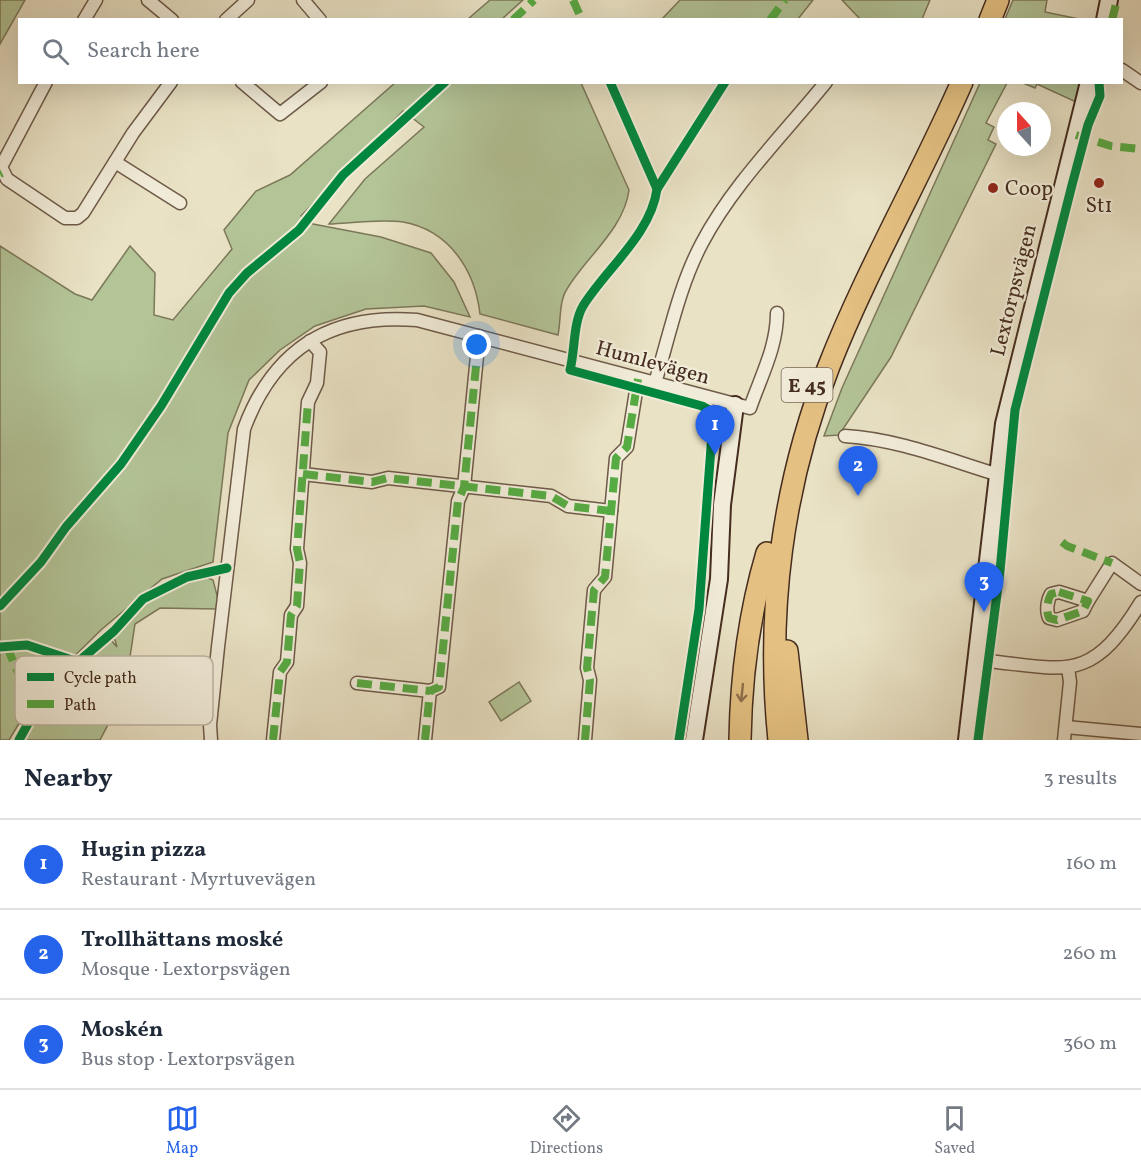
<!DOCTYPE html>
<meta charset="utf-8">
<style>
body{margin:0;font-family:Vollkorn,serif;background:#f2f2f3;color:#1f2937}
.compass{position:absolute;left:997px;top:102px;width:54px;height:54px;border-radius:50%;background:#fff;box-shadow:0 6px 24px #0002;rotate:339deg}
.you{position:absolute;left:477px;top:345px;width:21px;height:21px;margin:-15px;border:4px solid #fff;border-radius:50%;background:#1a73e8;box-shadow:0 0 0 9px #1a73e833}
.badge{display:grid;place-items:center;width:39px;height:39px;border-radius:50%;background:#2563eb;color:#fff;font-size:20px;font-weight:700}
.pin{position:absolute;translate:-50% -50px;filter:drop-shadow(0 2px 3px #0008)}
.pin::after{content:'';position:absolute;top:32px;width:21px;height:18px;background:inherit;clip-path:polygon(0 0,100% 0,50% 100%)}
.list{margin:0;padding:0;list-style:none}
h2{display:flex;justify-content:space-between;align-items:center;height:78px;margin:0;padding:0 24px;font-size:26px}
h2 small{font-size:20px;font-weight:400;color:#747a83}
.list li{display:grid;grid-template-columns:39px 1fr auto;gap:18px;align-items:center;box-sizing:border-box;height:90px;padding:0 24px;border-top:2px solid #e0e1e3}
.list b{display:block;font-size:22px;white-space:nowrap}
.list p{margin:0;font-size:20px;white-space:nowrap;color:#747a83}
.list em{font-size:20px;font-style:normal;color:#747a83}
.icon{flex:none;width:33px;height:33px;fill:none;stroke:currentColor;stroke-width:2;stroke-linecap:round;stroke-linejoin:round}
.map{position:relative;flex:none;width:1141px;height:740px;overflow:hidden}
.search{position:absolute;background:#fff;box-shadow:0 6px 24px #0002;left:18px;right:18px;top:18px;height:66px;display:flex;align-items:center;gap:15px;box-sizing:border-box;padding:0 21px;border-radius:0px;color:#747a83;font-size:22px}
.sheet{height:348px;background:#fff}
nav{display:flex;justify-content:space-around;align-items:center;box-sizing:border-box;height:84px;border-top:2px solid #e0e1e3;background:#fff;font-size:16px;color:#747a83}
nav a{display:grid;justify-items:center;gap:3px}
nav .on{color:#2563eb}
.map>svg:first-child{display:block}
</style>
<div class="map">
<svg width="1141" height="740" viewBox="0 0 1141 740">
<rect width="100%" height="100%" fill="#e9e2c5"/>
<filter id="stains"><feTurbulence type="fractalNoise" baseFrequency=".00333" numOctaves="4"/><feColorMatrix values="0 0 0 0 .2 0 0 0 0 .09 0 0 0 0 .02 0 0 0 .5 -.17"/></filter>
<radialGradient id="worn" r=".72"><stop offset=".6" stop-color="#630" stop-opacity="0"/><stop offset="1" stop-color="#630" stop-opacity=".3"/></radialGradient>
<g fill="#b3c497" stroke="#7c785a" stroke-width="1.5">
<path d="M0 0H25L0 44Z"/>
<path d="M490 0H523L502 19H468Z"/>
<path d="M680 0H813L798 19H662Z"/>
<path d="M842 0H930L922 19 861 20Z"/>
<path d="M1013 0H1047L1045 12 1079 19H1005Z"/>
<path d="M396 82 581 83 629 190C624 229 586 257 567 289 559 301 561 320 558 335L480 314C475 270 449 230 403 222 379 219 352 223 329 224L365 179 424 127 403 111 301 216 313 224 381 237 431 253 454 282 470 317 424 306 366 309 315 326 280 350 249 380 228 433 213 562 162 579 102 629 38 692 9 740H0V246L75 294 92 300 130 246 155 273 154 315 173 320 232 249 224 230 256 191 290 175Z"/>
<path d="M980 83H1007L986 123 994 127 988 140 996 144 891 357 839 435 824 436 842 388Z"/>
<path d="M1023 83H1081L1076 102 1037 84 1035 88Z"/>
<path d="M200 575 213 580 218 599 216 609 160 608 135 624 128 670 122 680 117 715H113L100 740H25C44 698 75 667 110 639L117 647 115 640 111 638 133 613 159 591Z"/>
<path d="M519 682 531 701 501 721 489 702Z"/>
</g>
<g fill="none" stroke-linecap="round" stroke-linejoin="round">
<g stroke="#6e5a48" stroke-width="15">
<g id="street">
<path d="M148 0 172 20"/>
<path d="M303 0 320 20"/>
<path d="M84 20 96 0"/>
<path d="M226 20 248 0"/>
<path d="M1122 70 1141 83"/>
<path d="M46 82 1 167 7 179 65 218H77L83 213 133 133 171 82"/>
<path d="M242 82 280 114 321 82"/>
<path d="M115 162 180 203"/>
<path d="M655 383C669 337 679 286 702 243 733 184 784 134 826 82"/>
<path d="M845 436C898 439 949 460 999 475"/>
<path d="M303 474 372 482 388 478 551 496 568 506 611 511"/>
<path d="M1059 592 1088 601 1083 611 1057 620 1049 618C1046 611 1047 601 1051 594Z"/>
<path d="M1088 601 1112 563 1141 584"/>
<path d="M978 660C1065 668 1089 687 1141 602"/>
<path d="M357 683 430 691"/>
<path d="M1066 727 1141 734"/>
<path d="M211 740 210 725 218 647 244 429C274 348 331 313 417 320L750 408C761 376 777 347 777 313"/>
<path d="M273 740 280 672 287 662 291 615 297 606 300 563 297 549 308 402 317 383 320 352 310 341"/>
<path d="M425 740 430 691 439 687 458 501 464 487 479 336"/>
<path d="M585 740 590 680 587 668 594 590 605 577 616 458 627 447 638 379"/>
<path d="M1064 740 1070 682 1068 667"/>
</g>
</g>
<g stroke="#452c1e" stroke-width="20">
<g id="secondary">
<path d="M1105 20 1109 0"/>
<path d="M694 740 719 579 722 505 735 405"/>
<path d="M967 740 1004 424 1089 82"/>
</g>
</g>
<g stroke="#452c1e" stroke-width="24">
<g id="highway">
<path d="M990 20 998 0"/>
<path d="M787 651 797 740"/>
<path d="M740 740C741 677 749 614 767 553"/>
<path d="M779 740C766 613 782 485 829 366 867 269 920 178 962 82"/>
</g>
</g>
<use href="#street" stroke="#f1ecd9" stroke-width="12"/>
<use href="#secondary" stroke="#f1ecd9" stroke-width="16"/>
<use href="#highway" stroke="#e4c182" stroke-width="21"/>
<g stroke="#56ab43" stroke-width="8" stroke-dasharray="15 8" stroke-linecap="butt">
<path d="M573 0 582 20"/>
<path d="M513 20 534 0"/>
<path d="M770 20 785 0"/>
<path d="M1112 20 1117 0"/>
<path d="M1076 135 1111 146 1141 149"/>
<path d="M0 174 2 173"/>
<path d="M303 474 372 482 388 478 551 496 568 506 611 511"/>
<path d="M1062 542 1067 546 1112 563"/>
<path d="M1059 592 1088 601 1083 611 1057 620 1049 618C1046 611 1047 601 1051 594Z"/>
<path d="M7 647 21 680 31 716"/>
<path d="M357 683 430 691"/>
<path d="M273 740 280 672 287 662 291 615 297 606 300 563 297 549 308 402"/>
<path d="M425 740 430 691 439 687 458 501 464 487 479 336"/>
<path d="M585 740 590 680 587 668 594 590 605 577 616 458 627 447 638 379"/>
</g>
<g stroke="#f1ecd9" stroke-width="13">
<g id="cycleway">
<path d="M610 82 657 189"/>
<path d="M0 606 41 562 66 527 121 464 161 406 229 293 247 273 299 230 343 175 445 82"/>
<path d="M0 647 27 645 78 662"/>
<path d="M19 740 40 702 78 662 114 631 143 599 187 577 227 568"/>
<path d="M679 740 699 609 713 420 709 410 702 406 570 370C575 351 573 323 583 306 606 269 651 234 657 189L725 82"/>
<path d="M978 740 1000 571 1015 410 1072 185 1088 125 1100 96 1099 82"/>
</g>
</g>
<use href="#cycleway" stroke="#00873e" stroke-width="9"/>
</g>
<defs><path id="oneway-shaft" d="M-6 0H5M1.5-3L5.5 0L1.5 3" fill="none" stroke-width="1.6" stroke-linecap="round" stroke-linejoin="round" transform="scale(1.5)"/></defs>
<use stroke="#8d6f4b" href="#oneway-shaft" transform="translate(742 693) rotate(96)"/>
<g fill="#8f2418" stroke="#f1ecd9" stroke-width="2">
<circle cx="1099" cy="183" r="6"/>
<circle cx="993" cy="188" r="6"/>
</g>
<g text-anchor="middle" stroke-width="4.5" stroke-linejoin="round" paint-order="stroke">
<rect fill="#f1ecd9" stroke="#796656" stroke-width="1.5" x="781.5" y="368" width="51" height="34" rx="4.5"/>
<g font-size="20" font-weight="bold" fill="#452c1e">
<text x="807" y="392">E 45</text>
</g>
<g font-size="21" fill="#452c1e" stroke="#f1ecd9" text-anchor="start">
<text x="1005" y="195">Coop</text>
<text x="1099" y="212" text-anchor="middle">St1</text>
</g>
<g font-size="21" fill="#452c1e" stroke="#f1ecd9">
<text transform="translate(1013 290) rotate(-76)" y="7">Lextorpsvägen</text>
<text transform="translate(653 362) rotate(15)" y="7">Humlevägen</text>
</g>
</g>
<rect x="15" y="656" width="198" height="69" rx="9" fill="#f1ecd9" stroke="#bdb2a1" stroke-width="1.5"/>
<rect x="27" y="673" width="27" height="8" fill="#00873e"/>
<rect x="27" y="700" width="27" height="8" fill="#56ab43"/>
<g font-size="16" fill="#452c1e">
<text x="64" y="683">Cycle path</text>
<text x="64" y="710">Path</text>
</g>
<rect width="100%" height="100%" filter="url(#stains)"/>
<rect width="100%" height="100%" fill="url(#worn)"/>
</svg>
<svg class="compass" viewBox="-18 -18 36 36"><path d="M0-13l5 13h-10z" fill="#e53935"/><path d="M0 13l5-13h-10z" fill="#747a83"/></svg>
<div class="you"></div>
<div class="pin badge" style="left:715px;top:455px">1</div>
<div class="pin badge" style="left:858px;top:496px">2</div>
<div class="pin badge" style="left:984px;top:612px">3</div>
<div class="search"><svg class="icon" aria-label="search" viewBox="0 0 24 24"><circle cx="10" cy="10" r="6"/><path d="M15 15l6 6"/></svg>Search here</div>
</div>
<section class="sheet">
<h2>Nearby<small>3 results</small></h2>
<ul class="list">
<li><span class="badge">1</span><div><b>Hugin pizza</b><p>Restaurant · Myrtuvevägen</p></div><em>160 m</em></li>
<li><span class="badge">2</span><div><b>Trollhättans moské</b><p>Mosque · Lextorpsvägen</p></div><em>260 m</em></li>
<li><span class="badge">3</span><div><b>Moskén</b><p>Bus stop · Lextorpsvägen</p></div><em>360 m</em></li>
</ul>
</section>
<nav>
<a class="on"><svg class="icon" aria-label="map" viewBox="0 0 24 24"><path d="M3 6l6-2 6 2 6-2v14l-6 2-6-2-6 2zM9 4v14M15 6v14"/></svg>Map</a>
<a><svg class="icon" aria-label="directions" viewBox="0 0 24 24"><path d="M12 3l9 9-9 9-9-9zM9 14v-3h6M13 9l2 2-2 2"/></svg>Directions</a>
<a><svg class="icon" aria-label="saved" viewBox="0 0 24 24"><path d="M7 4h10v16l-5-4-5 4z"/></svg>Saved</a>
</nav>
